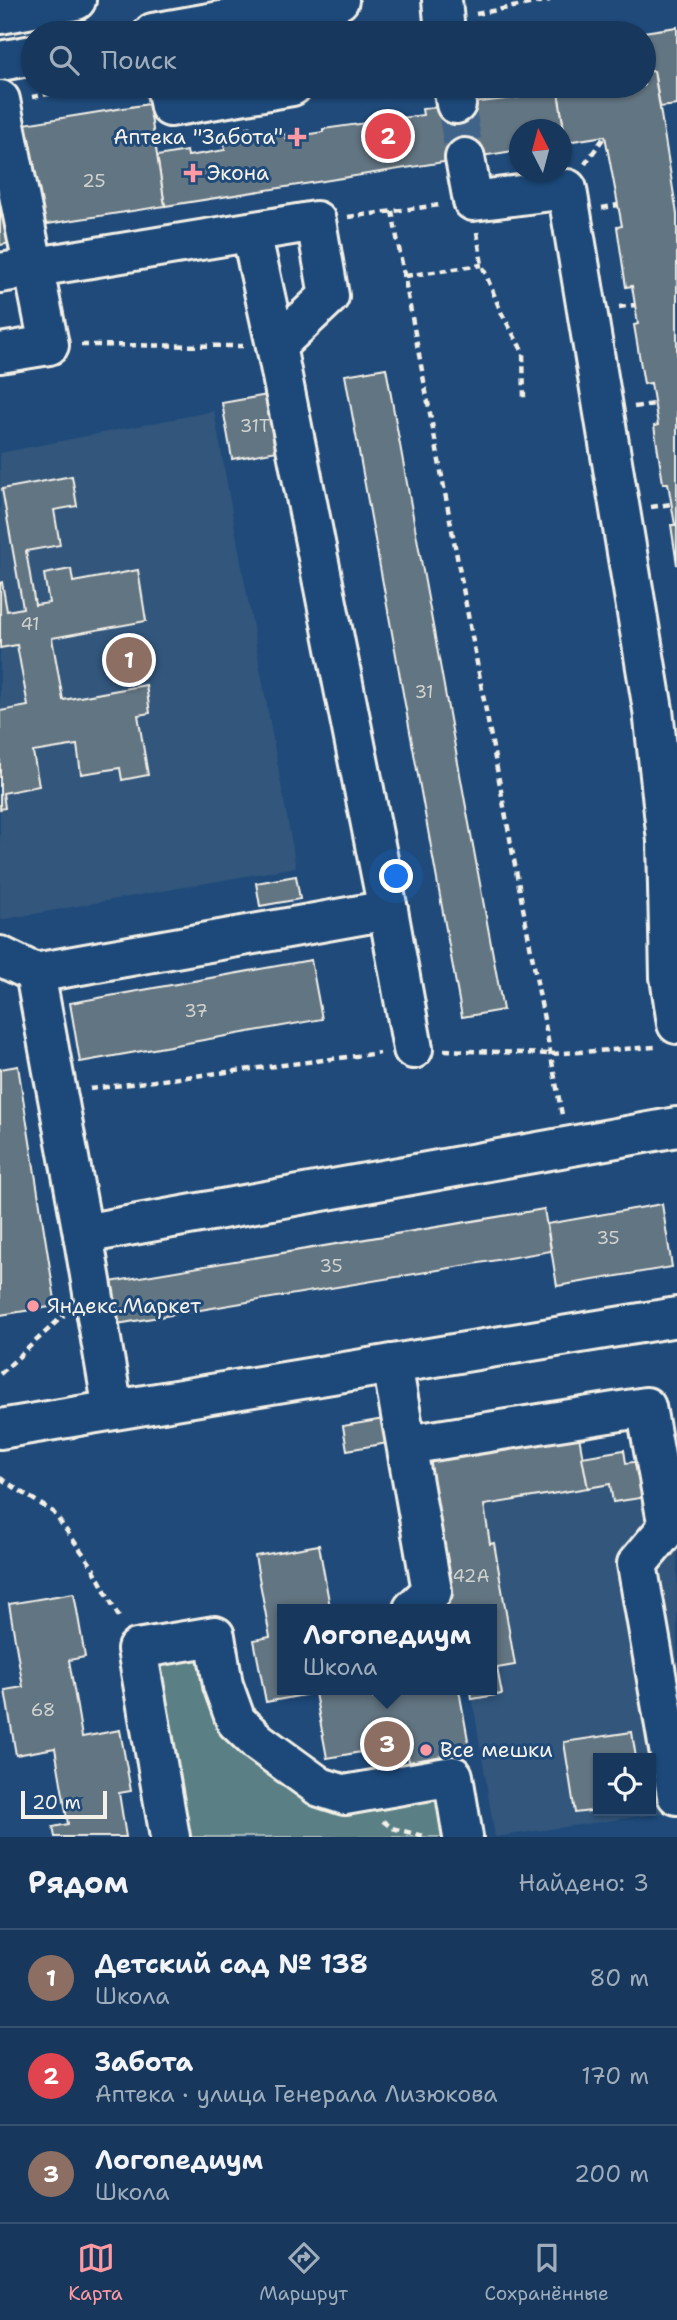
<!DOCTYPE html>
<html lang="ru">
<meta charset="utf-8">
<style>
body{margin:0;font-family:"Shantell Sans",sans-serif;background:#244365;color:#f1f3f6}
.controls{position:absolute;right:21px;bottom:21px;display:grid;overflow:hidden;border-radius:0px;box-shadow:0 2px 5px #0004}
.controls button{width:63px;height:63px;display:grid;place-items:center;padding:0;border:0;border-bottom:2px solid #365272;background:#17385c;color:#f1f3f6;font:35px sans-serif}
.compass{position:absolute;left:509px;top:119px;width:63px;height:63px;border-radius:50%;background:#17385c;box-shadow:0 2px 5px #0004;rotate:354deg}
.scale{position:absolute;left:21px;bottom:18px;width:86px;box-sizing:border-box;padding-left:7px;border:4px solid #f4f1e8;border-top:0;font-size:19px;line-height:24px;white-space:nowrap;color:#f4f1e8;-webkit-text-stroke:5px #1f4a7a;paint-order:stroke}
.you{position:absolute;left:397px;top:877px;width:24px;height:24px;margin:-18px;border:5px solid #fff;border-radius:50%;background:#1a73e8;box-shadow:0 0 0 10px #1a73e833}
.badge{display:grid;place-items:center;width:46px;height:46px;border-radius:50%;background:#ff9aa2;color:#fff;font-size:23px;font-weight:700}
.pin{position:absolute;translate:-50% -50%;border:4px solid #fff;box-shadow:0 2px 7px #0006}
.popup{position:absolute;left:277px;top:1604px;width:220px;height:91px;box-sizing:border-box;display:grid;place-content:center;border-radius:0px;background:#17385c;filter:drop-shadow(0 2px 5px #0005);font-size:23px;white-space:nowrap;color:#9eacbb}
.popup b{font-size:26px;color:#f1f3f6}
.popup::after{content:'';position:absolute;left:50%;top:100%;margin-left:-14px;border:14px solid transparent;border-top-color:#17385c}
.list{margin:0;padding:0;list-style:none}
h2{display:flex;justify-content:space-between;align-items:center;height:91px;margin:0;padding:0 28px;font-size:30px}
h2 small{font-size:23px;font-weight:400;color:#9eacbb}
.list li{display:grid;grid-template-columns:46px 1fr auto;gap:21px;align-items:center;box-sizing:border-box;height:98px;padding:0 28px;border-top:2px solid #365272}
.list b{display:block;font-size:26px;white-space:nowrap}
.list p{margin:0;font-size:23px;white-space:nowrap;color:#9eacbb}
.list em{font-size:23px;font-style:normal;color:#9eacbb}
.icon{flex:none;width:38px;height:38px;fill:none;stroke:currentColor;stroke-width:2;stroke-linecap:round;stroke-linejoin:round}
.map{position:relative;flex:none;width:677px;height:1837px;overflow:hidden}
.search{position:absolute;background:#17385c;box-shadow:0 2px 5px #0004;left:21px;right:21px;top:21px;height:77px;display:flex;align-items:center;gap:18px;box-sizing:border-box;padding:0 24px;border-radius:38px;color:#9eacbb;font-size:26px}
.sheet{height:385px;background:#17385c}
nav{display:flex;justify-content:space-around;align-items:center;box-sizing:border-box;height:98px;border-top:2px solid #365272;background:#17385c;font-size:19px;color:#9eacbb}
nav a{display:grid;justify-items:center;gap:4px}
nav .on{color:#ff9aa2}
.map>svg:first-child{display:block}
</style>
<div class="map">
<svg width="677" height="1837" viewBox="0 0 677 1837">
<rect width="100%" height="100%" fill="#1f4a7a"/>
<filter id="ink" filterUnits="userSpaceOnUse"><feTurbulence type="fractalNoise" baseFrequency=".0143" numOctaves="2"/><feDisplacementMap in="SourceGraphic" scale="14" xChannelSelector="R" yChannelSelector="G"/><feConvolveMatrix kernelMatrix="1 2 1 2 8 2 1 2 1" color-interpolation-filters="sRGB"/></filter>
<g filter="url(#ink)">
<g fill="#33577c" fill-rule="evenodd">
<path d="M214 411 296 867 0 920V453Z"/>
<path d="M624 1450 627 1463 671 1456 677 1487V1811L495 1837 471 1690H492V1609H447L431 1515 582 1457ZM598 1758H651V1811H598Z"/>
</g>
<path fill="#5a8086" stroke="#a7b8b7" stroke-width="2" d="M199 1651 320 1795 444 1788 452 1837H181L155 1664Z"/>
<g fill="#627482" stroke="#f4f1e8" stroke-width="2">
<path d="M677 27V105L660 107 654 71 644 72V33H637Z"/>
<path d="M654 71 677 214V565L671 525H675L668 483H663L654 426 658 425 651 383 644 384 634 325 638 324 632 286 626 287 617 227 622 226 605 136 566 142 557 86H644V72Z"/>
<path d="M557 86 566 142 562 143V130H520V150L165 206 157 156 187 151 188 156 225 150 224 144 286 134V138L323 132V129L423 115 422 109 522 97 521 92Z"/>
<path d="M149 104 165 206 34 226 18 125Z"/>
<path d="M0 188 11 243 0 245Z"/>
<path d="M386 368 503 1010 462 1017 345 375Z"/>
<path d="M279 393 289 449 232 459 222 403Z"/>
<path d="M72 476 77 506 54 510 60 545 26 551 35 605 49 603 44 574 71 569 73 582 138 570 146 621 52 638 63 700 146 685 150 713 138 715 148 775 122 780 120 768 81 774 77 745 33 752 39 786 3 793 5 808 0 809V711L28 706 17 645 0 648V583L2 582 7 611 23 608 2 489Z"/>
<path d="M296 876 300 899 260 906 256 883Z"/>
<path d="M311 960 322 1019 80 1062 70 1003Z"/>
<path d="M18 1066 56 1306 0 1315V1069Z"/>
<path d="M662 1204 672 1267 557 1286 547 1224Z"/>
<path d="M544 1209 551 1251 117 1324 110 1282Z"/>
<path d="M384 1419 388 1443 347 1450 343 1426Z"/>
<path d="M579 1436 588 1488 484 1505 490 1544 494 1543 515 1665 497 1668 502 1694 472 1699 471 1690H492V1609H447L431 1515 418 1463Z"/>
<path d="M624 1450 626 1463 641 1461 647 1497 613 1502 610 1484 588 1488 582 1457Z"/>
<path d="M319 1545 330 1607 282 1609V1690H372L373 1698 421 1690H459L470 1751 409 1762 406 1744 327 1758 315 1693 266 1702 254 1640 270 1637 255 1556Z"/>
<path d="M74 1593 85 1657 69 1660 82 1737 120 1730 131 1791 119 1793 126 1837H55L53 1827 68 1824 55 1748 16 1755 5 1690 23 1687 9 1604Z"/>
<path d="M632 1732 636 1758H598V1810L575 1813 564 1742Z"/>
<path d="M657 1768 662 1800 651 1801V1769Z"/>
</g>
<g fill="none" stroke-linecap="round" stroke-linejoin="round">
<path stroke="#3f638a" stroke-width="38" stroke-dasharray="38 19" stroke-linecap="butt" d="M456 104 465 158"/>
<g stroke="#f4f1e8" stroke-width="44">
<g id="minor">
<path d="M442 0 445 33"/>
<path d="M153 33 339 0"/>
<path d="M0 61 33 55"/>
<path d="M166 86 170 107 292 86"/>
<path d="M453 86 456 104"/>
<path d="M0 100 49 345 0 353"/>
<path d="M465 158 473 201 567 189 653 710 667 841 677 839"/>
<path d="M251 232 276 346"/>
<path d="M0 273 316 221 329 296 276 346 388 910 413 1049"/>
<path d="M667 841 670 977 677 1024"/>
<path d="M0 956 35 973"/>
<path d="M83 1234 35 973 388 910"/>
<path d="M392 1364 432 1591 413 1609"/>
<path d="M113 1410 83 1234 677 1127"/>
<path d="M0 1429 677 1317"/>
<path d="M407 1445 646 1407 668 1527 637 1564 677 1795"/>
<path d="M170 1837 137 1649 215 1636 223 1685 236 1721 258 1742 320 1787 345 1795 453 1776 463 1837"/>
</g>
</g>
<g stroke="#f4f1e8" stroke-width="44">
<path id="major" d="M0 14 76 0"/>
</g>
<g stroke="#f4f1e8" stroke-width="4.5" stroke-dasharray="7 5" stroke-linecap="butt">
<path d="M476 14 550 0"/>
<path d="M372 33 412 26"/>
<path d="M32 97 91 86"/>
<path d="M248 126 251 140"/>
<path d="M585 164 605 136"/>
<path d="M602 208 618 205"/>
<path d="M392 211 562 1115"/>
<path d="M348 217 440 205"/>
<path d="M477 232 482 265 501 312 523 352 524 399"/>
<path d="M405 276 482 265"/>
<path d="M619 307 635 305"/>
<path d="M81 345 243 346"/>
<path d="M634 407 654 404"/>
<path d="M651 507 671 504"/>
<path d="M444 1050 550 1054 655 1047"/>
<path d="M90 1089 380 1053"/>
<path d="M0 1374 64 1315"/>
<path d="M0 1478 53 1512 92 1566 121 1621"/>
<path d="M383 1821 392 1828 427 1837"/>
</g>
<use href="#minor" stroke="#1f4a7a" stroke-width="38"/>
<use href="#major" stroke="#1f4a7a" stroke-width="38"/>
</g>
</g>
<g fill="#ff9aa2" stroke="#1f4a7a" stroke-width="2.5">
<path d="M293.5 126.5h7v7h7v7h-7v7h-7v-7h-7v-7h7z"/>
<path d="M189.5 162.5h7v7h7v7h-7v7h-7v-7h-7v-7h7z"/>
<circle cx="33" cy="1306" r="7"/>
<circle cx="426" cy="1750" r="7"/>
</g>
<g text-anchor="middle" stroke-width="6" stroke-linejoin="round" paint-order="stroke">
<g font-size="18" fill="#d0d2ce">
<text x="94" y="187">25</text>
<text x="255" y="432">31Т</text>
<text x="30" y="630">41</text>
<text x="424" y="698">31</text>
<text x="196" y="1017">37</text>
<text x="608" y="1244">35</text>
<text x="331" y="1272">35</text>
<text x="471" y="1582">42А</text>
<text x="43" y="1716">68</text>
</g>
<g font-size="21" fill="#f4f1e8" stroke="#1f4a7a" text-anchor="start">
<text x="283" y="144" text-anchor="end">Аптека "Забота"</text>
<text x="207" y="180">Экона</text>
<text x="47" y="1313">Яндекс.Маркет</text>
<text x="440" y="1757">Все мешки</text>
</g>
</g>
</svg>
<div class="controls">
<button><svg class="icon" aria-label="locate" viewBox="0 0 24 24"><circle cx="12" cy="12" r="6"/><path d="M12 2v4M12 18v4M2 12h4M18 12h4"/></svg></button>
</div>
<svg class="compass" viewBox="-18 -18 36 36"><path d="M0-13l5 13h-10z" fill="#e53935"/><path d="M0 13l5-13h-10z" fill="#9eacbb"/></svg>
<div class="scale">20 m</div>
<div class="you"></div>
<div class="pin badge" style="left:129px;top:660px;background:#8d6e63">1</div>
<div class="pin badge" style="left:388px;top:136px;background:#e0444e">2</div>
<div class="pin badge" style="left:387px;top:1744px;background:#8d6e63">3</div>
<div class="popup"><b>Логопедиум</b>Школа</div>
<div class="search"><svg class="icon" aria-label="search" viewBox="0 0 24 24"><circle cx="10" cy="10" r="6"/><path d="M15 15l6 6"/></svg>Поиск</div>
</div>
<section class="sheet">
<h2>Рядом<small>Найдено: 3</small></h2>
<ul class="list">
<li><span class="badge" style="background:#8d6e63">1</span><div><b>Детский сад № 138</b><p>Школа</p></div><em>80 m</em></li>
<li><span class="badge" style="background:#e0444e">2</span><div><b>Забота</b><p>Аптека · улица Генерала Лизюкова</p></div><em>170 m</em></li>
<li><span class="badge" style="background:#8d6e63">3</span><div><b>Логопедиум</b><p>Школа</p></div><em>200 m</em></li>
</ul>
</section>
<nav>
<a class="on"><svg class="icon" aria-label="map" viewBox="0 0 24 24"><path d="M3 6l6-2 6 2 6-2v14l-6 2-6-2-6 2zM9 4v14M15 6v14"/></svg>Карта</a>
<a><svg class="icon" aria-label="directions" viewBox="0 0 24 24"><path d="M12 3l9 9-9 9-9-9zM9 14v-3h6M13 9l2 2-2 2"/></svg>Маршрут</a>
<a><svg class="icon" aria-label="saved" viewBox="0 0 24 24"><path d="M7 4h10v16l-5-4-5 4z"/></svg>Сохранённые</a>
</nav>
